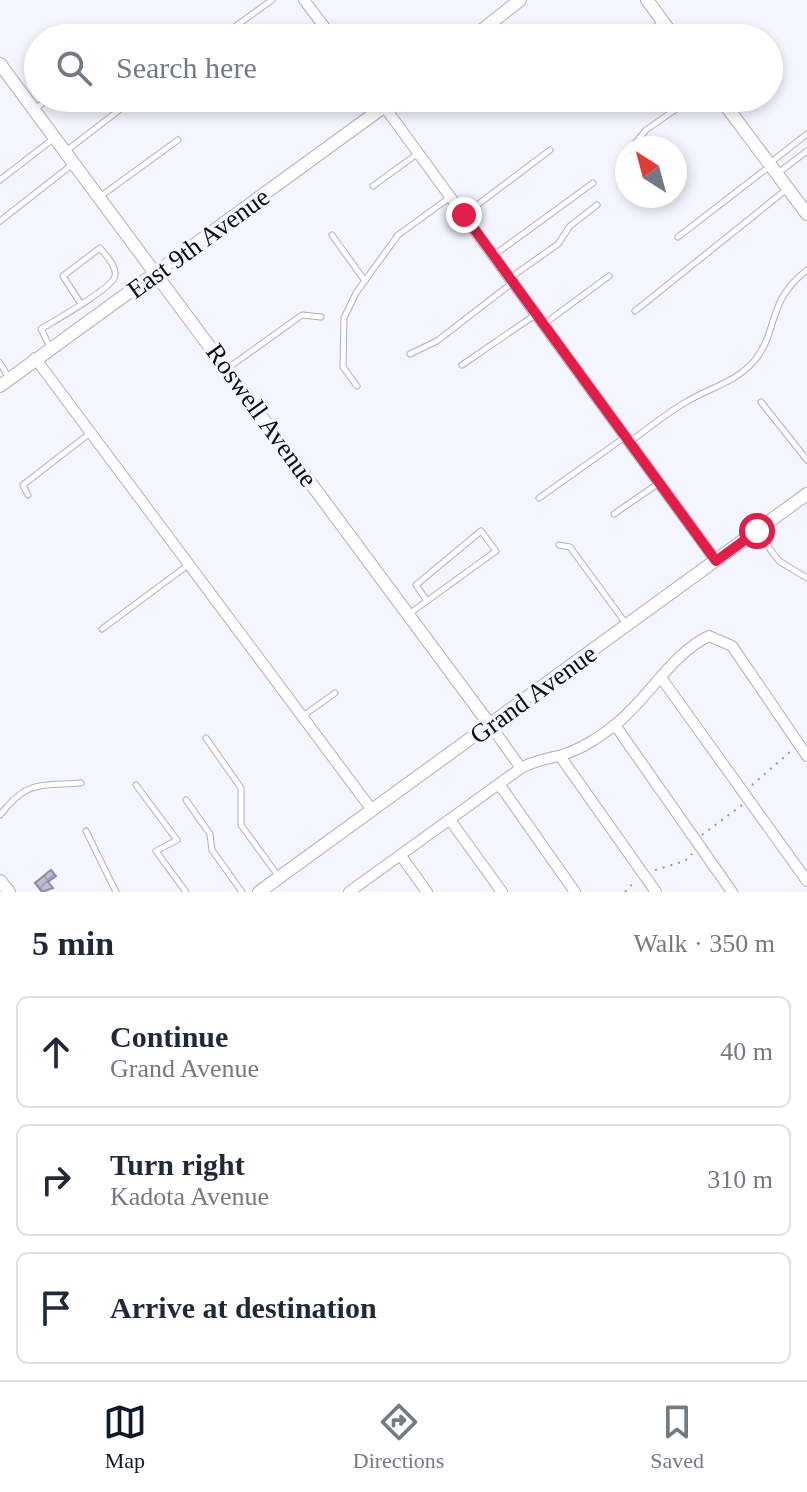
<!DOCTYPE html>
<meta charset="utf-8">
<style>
body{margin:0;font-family:Georgia,serif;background:#f2f2f3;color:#1f2937}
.compass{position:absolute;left:615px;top:136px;width:72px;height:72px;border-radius:50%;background:#fff;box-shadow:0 4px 12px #0003;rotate:324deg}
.stop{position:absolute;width:24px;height:24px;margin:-18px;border:6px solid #e11d48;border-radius:50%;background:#fff}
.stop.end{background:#e11d48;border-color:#fff;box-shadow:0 2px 8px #0008}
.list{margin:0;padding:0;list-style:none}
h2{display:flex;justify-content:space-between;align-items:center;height:104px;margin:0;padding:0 32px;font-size:34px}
h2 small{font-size:26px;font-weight:400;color:#747a83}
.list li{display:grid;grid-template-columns:52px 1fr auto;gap:24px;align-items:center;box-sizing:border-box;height:112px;margin:0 16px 16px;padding:0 16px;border:2px solid #e0e1e3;border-radius:12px}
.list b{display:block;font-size:30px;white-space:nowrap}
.list p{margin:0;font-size:26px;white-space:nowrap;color:#747a83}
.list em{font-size:26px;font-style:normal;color:#747a83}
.icon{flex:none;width:44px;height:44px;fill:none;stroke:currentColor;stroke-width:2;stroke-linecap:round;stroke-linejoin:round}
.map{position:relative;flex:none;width:807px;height:892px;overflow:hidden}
.search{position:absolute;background:#fff;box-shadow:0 4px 12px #0003;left:24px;right:24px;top:24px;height:88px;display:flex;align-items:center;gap:20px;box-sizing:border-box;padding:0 28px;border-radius:44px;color:#747a83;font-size:30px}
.sheet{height:488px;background:#fff}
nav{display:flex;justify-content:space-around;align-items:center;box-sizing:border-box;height:112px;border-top:2px solid #e0e1e3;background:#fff;font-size:22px;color:#747a83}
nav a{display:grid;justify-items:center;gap:4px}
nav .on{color:#111827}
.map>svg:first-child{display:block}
</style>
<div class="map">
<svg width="807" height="892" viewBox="0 0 807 892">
<defs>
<pattern id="building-cross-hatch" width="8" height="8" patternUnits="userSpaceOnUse" patternTransform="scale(2)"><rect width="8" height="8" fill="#bebed5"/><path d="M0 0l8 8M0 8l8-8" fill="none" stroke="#a2a2b6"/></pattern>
</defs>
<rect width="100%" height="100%" fill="#f5f5ff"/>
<path fill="url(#building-cross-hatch)" stroke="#8d8ca3" stroke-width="2" d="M51 870 56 876 48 882 53 888 42 892 35 883Z"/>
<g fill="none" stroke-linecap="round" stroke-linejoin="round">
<g stroke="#afafc6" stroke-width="7">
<g id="service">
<path d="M219 38 272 0"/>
<path d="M639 38 662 22"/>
<path d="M35 109 50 98"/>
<path d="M631 148 646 130 692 98"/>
<path d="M66 151 135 98"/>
<path d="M770 163 807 134"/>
<path d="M621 169 627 157"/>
<path d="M778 173 807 151"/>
<path d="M0 180 53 139"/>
<path d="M373 186 417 154"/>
<path d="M101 196 178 140"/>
<path d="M464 215 550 150"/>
<path d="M0 221 73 164"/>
<path d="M332 235 365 281"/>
<path d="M678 237 770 166"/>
<path d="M494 255 593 183"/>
<path d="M510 278 558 244 570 226 597 205"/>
<path d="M635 311 787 189"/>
<path d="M544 324 609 276"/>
<path d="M50 347 41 329C54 321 113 288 115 276 117 266 106 256 100 248L63 276 81 304"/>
<path d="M410 354 437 341 512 283"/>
<path d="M0 363 9 378"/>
<path d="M462 365 535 315"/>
<path d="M228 368 302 315 321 317"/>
<path d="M357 386 343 367 344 318 356 293 398 235 449 198"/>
<path d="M761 402 807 460"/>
<path d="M630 442C648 428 667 413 686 402 709 388 737 382 755 360 779 330 766 302 807 270"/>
<path d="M28 495 23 485 90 433"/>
<path d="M539 498 625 437"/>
<path d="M614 514 659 483"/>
<path d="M757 532 779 561 807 578"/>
<path d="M559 545 570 547 627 625"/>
<path d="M409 614 496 551 481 531 416 585 427 601"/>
<path d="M102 629 188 565"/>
<path d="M303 716 335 693"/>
<path d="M206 738 241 788V825L279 877"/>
<path d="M136 785 177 840 156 851 186 892"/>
<path d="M186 800 210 834 212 850 242 892"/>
<path d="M0 815C27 780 39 786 81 783"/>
<path d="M86 831 116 892"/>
</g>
</g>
<g stroke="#afafc6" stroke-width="12">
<g id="minor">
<path d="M304 0 333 38"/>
<path d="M378 98 716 561"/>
<path d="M35 358 372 810"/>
<path d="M662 679 807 881"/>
<path d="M490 725 521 768"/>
<path d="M615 725 732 892"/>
<path d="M560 756 656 892"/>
<path d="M499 784 575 892"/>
<path d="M450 820 502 892"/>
<path d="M401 856 427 892"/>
<path d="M349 892 521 768C536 760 547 759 562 755 582 749 599 737 615 725 649 698 671 654 709 636L732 646 807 756"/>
</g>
</g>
<g stroke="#afafc6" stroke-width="14">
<g id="tertiary">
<path d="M647 0 675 38"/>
<path d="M472 38 520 0"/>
<path d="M0 64 490 725"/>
<path d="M720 98 807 214"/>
<path d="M0 386 396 98"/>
<path d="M0 881 9 892"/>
<path d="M259 892 807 494"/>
</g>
</g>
<g stroke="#9797a0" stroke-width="2" stroke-dasharray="2 6" stroke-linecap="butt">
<path d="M752 785 791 751"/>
<path d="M702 835 742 805"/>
<path d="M655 870 685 861 692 854"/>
<path d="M625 892 635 881"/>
</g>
<use href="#service" stroke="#fff" stroke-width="5"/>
<use href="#minor" stroke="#fff" stroke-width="10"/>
<use href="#tertiary" stroke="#fff" stroke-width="12"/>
</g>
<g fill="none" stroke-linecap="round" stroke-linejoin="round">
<path stroke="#e11d48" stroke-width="10" d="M464 215 716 561 757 531"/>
</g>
<g text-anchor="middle" stroke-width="7" stroke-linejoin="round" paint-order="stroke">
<g font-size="26" fill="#0d0d15" stroke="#f5f5ff">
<text transform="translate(198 243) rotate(-36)" y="9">East 9th Avenue</text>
<text transform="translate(262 415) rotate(54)" y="9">Roswell Avenue</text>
<text transform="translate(533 694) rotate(-36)" y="9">Grand Avenue</text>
</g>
</g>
</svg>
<svg class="compass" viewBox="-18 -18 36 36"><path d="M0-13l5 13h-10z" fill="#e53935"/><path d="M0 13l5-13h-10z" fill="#747a83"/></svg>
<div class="stop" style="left:757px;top:531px"></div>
<div class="stop end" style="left:464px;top:215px"></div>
<div class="search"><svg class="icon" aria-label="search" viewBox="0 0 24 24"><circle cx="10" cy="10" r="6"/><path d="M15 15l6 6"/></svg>Search here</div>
</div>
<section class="sheet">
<h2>5 min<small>Walk · 350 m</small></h2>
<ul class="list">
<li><svg class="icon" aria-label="ahead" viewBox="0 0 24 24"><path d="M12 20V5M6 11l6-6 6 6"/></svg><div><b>Continue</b><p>Grand Avenue</p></div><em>40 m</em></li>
<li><svg class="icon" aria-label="right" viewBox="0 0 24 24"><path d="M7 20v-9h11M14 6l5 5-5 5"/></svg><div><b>Turn right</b><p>Kadota Avenue</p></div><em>310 m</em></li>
<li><svg class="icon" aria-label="arrive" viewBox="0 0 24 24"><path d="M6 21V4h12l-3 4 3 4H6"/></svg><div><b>Arrive at destination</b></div></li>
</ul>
</section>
<nav>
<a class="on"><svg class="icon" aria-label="map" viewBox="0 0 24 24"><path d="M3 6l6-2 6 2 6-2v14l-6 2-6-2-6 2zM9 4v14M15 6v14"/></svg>Map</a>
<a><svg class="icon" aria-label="directions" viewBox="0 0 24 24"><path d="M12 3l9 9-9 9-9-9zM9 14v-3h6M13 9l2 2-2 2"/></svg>Directions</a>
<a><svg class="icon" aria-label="saved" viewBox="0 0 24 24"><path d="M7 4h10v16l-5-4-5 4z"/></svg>Saved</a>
</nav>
